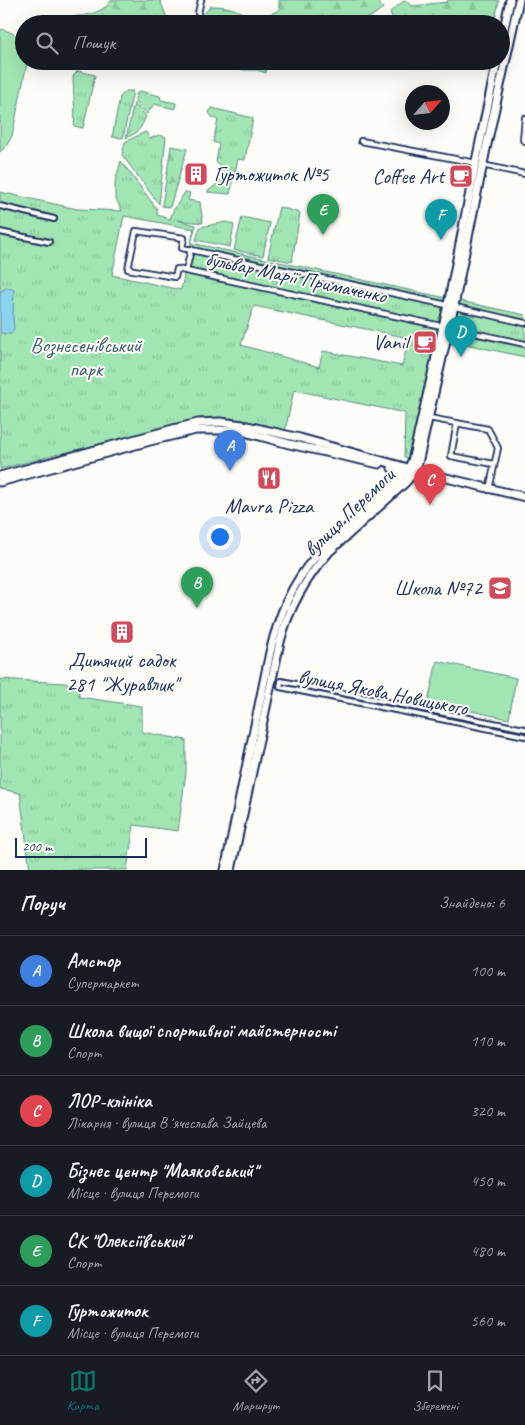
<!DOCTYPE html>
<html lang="uk">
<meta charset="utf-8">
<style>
body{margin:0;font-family:Caveat,sans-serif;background:#242831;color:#f1f3f6}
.compass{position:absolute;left:405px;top:85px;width:45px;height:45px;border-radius:50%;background:#171b24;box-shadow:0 5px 20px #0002;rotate:63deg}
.scale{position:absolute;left:15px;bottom:12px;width:132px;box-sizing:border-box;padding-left:5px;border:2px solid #1b2f5e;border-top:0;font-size:14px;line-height:18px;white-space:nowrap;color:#1b2f5e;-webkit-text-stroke:4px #fdfcf7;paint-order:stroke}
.you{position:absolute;left:219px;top:536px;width:18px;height:18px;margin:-12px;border:4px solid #fff;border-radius:50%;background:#1a73e8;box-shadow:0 0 0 8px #1a73e833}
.badge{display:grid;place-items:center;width:32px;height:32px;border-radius:50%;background:#0f766e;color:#fff;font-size:16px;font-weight:700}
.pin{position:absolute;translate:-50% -41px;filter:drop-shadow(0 1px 2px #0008)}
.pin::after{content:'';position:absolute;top:26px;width:18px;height:15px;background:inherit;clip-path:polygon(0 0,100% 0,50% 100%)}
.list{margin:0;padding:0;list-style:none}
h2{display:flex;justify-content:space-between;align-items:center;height:65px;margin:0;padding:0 20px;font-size:21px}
h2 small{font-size:16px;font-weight:400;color:#9ea1a6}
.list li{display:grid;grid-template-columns:32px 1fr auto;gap:15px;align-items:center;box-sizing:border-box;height:70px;padding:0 20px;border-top:1px solid #363941}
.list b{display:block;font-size:19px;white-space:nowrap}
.list p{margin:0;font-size:16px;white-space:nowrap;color:#9ea1a6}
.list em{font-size:16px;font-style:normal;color:#9ea1a6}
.icon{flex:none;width:28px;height:28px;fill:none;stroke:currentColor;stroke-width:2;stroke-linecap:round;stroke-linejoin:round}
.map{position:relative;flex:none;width:525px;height:870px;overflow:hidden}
.search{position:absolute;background:#171b24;box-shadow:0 5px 20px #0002;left:15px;right:15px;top:15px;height:55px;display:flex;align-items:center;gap:12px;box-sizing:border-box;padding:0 18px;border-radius:28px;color:#9ea1a6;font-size:19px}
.sheet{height:485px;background:#171b24}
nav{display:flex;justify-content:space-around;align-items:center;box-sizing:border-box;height:70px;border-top:1px solid #363941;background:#171b24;font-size:14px;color:#9ea1a6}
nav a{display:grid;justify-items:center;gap:2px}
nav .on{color:#0f766e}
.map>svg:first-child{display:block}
</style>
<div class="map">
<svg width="525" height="870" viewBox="0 0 525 870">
<defs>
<pattern id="grass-tufts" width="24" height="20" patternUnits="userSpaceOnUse" patternTransform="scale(1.25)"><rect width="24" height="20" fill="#a1e6b2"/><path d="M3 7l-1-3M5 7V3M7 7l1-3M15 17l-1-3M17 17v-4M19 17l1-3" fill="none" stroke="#8ac69c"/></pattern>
<pattern id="forest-firs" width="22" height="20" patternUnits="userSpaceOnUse" patternTransform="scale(1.25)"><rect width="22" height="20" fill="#a1e6b2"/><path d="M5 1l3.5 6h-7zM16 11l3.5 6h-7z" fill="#8ac69c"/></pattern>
</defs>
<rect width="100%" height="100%" fill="#fdfcf7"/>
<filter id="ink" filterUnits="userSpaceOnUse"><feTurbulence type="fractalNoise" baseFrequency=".02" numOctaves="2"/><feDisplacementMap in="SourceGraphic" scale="10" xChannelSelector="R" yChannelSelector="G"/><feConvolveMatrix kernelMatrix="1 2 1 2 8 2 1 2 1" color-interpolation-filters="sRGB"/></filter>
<g filter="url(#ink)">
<g fill="url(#grass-tufts)" stroke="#5e8a88" fill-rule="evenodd">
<path d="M78 71 95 75 83 128 74 126C76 109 73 93 73 76Z"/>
<path d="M126 91H133L123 138 112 137 120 97Z"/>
<path d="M140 91 160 96 161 100 176 103 175 109 154 104 147 114 135 101 136 94Z"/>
<path d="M134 103 146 116C141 129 138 133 126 138Z"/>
<path d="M212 108 253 118 245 160 238 159 230 194 207 192 218 183 222 168 216 162 219 144 213 142 218 120 212 117 209 112Z"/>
<path d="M146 132 149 139 159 135 166 137 159 204 122 155 125 142 143 133Z"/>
<path d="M121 161 157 209V215L170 219 173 211 185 192 190 193 188 200 200 202 203 223 177 220 196 225 191 243 525 315V357L437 338 411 459 404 457 405 413 294 390 285 431 254 423 227 418 199 419 0 469V192L77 209 122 211 115 197V182ZM124 216 194 229 181 290 112 275ZM254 306 409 338 402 366 323 351 319 367 241 345Z"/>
<path d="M279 207 300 213 292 262 268 257Z"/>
<path d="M242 217 270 223 263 256 234 250Z"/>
<path d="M227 222 234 225 230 247 196 240 200 227Z"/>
<path d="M0 679 79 684V697L142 706V732L186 740V772L178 831 134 825 127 870H30L20 793 0 789Z"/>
</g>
<g fill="url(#forest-firs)" stroke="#5e8a88">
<path d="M112 0H160L167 18C189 20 196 24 211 6 224 6 236 8 247 16L271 14 279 10V0H376L383 8 369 18 358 19 360 24H41L48 17C68 17 99 19 112 0Z"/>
<path d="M405 0 412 6 447 2 448 0H492L499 1 494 24H390L393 20 390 12Z"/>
<path d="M202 61H268L266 73 257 70H244Z"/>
<path d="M171 146 187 149 170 207 162 206Z"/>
</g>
<g fill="#a1e6b2" stroke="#5e8a88">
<path d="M0 29C20 33 24 43 24 61L27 63 12 136 7 145 0 152Z"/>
<path d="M437 661 516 678 509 719 428 702Z"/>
</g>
<path fill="#8bd2ec" stroke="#5e91b3" d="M7 287 14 290 13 317 14 329 11 334 0 333V292Z"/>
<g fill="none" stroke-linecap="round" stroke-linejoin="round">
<g stroke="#1b2f5e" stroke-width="8">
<g id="pedestrian">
<path d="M0 206 54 219"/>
<path d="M0 232 49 242"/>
<path d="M525 729 281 681 280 687 525 736"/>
</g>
</g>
<g stroke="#1b2f5e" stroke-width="8">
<g id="minor">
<path d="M198 13 201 0"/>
<path d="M525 118 523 140 525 141"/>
<path d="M361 141 476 163"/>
<path d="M482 165 525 174"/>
<path d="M186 271 191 249"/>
<path d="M525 323 438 303 182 248 184 238 136 231 128 269 175 277 177 269 186 271 525 344"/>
<path d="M429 418 488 429 498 448 489 490"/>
<path d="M457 423 451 456 494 464"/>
</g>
</g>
<g stroke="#1b2f5e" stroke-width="11">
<g id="secondary">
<path d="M501 43 510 0"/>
<path d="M392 468 403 473 429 479"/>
<path d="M0 476 177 428 198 423 220 422 243 425 300 438 426 473 525 497"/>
<path d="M0 482 150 441 196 430H218L241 431 289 444 379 464"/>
<path d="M225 870 270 652C279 615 291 585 315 557L399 480 409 468 412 461 448 305 477 156 497 61"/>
<path d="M231 870 280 642C289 607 305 579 329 552L405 483 412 475 418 463 454 306 486 149 519 0"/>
</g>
</g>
<use href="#pedestrian" stroke="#fdfcf7" stroke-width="4"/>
<use href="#minor" stroke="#fdfcf7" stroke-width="4.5"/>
<use href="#secondary" stroke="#fdfcf7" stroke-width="7"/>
</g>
</g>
<defs>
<g id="building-square" transform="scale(1.25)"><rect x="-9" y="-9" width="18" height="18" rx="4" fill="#d1495b" stroke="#fdfcf7"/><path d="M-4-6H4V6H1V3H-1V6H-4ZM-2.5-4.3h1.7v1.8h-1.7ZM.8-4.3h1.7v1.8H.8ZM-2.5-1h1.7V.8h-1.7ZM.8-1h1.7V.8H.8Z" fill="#fff"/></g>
<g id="cafe-square" transform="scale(1.25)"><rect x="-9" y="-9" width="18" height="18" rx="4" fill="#d1495b" stroke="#fdfcf7"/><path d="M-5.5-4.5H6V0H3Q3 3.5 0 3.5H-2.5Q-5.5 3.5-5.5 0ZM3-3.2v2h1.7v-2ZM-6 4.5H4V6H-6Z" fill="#fff"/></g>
<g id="restaurant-square" transform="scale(1.25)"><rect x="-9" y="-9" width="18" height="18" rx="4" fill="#d1495b" stroke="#fdfcf7"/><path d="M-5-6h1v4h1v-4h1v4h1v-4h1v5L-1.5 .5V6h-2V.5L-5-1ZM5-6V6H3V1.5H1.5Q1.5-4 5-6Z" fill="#fff"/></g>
<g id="school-square" transform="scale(1.25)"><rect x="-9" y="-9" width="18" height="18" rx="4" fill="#d1495b" stroke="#fdfcf7"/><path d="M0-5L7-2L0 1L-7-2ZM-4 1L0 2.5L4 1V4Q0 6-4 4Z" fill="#fff"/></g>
</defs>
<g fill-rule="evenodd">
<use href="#building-square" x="196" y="174"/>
<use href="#cafe-square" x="461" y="176"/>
<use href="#cafe-square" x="425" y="342"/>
<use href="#restaurant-square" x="269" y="478"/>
<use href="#school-square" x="500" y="588"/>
<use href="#building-square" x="122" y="632"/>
</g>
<g text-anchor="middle" stroke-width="4" stroke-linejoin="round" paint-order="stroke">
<g font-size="21" fill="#1b2f5e" stroke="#fdfcf7" text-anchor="end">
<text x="214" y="181" text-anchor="start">Гуртожиток №5</text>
<text x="444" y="183">Coffee Art</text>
<text x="408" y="349">Vanil</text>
<text x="269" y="513" text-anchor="middle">Mavra Pizza</text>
<text x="482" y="595">Школа №72</text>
<text x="122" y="667" text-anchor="middle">Дитячий садок<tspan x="122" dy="24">281 "Журавлик"</tspan></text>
</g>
<g font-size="21" fill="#1b2f5e" stroke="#fdfcf7">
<text transform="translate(296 277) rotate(12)" y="7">бульвар Марії Примаченко</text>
<text transform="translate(349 512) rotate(-44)" y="7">вулиця Перемоги</text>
<text transform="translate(383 692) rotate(11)" y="7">вулиця Якова Новицького</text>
</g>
<g font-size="21" fill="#3c5d73" stroke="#fdfcf7">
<text x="86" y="352">Вознесенівський<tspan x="86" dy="24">парк</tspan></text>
</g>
</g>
</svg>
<svg class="compass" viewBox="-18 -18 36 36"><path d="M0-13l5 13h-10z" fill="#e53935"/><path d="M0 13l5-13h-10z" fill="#9ea1a6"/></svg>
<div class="scale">200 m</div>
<div class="you"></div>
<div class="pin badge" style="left:230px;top:471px;background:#3f7fe0">A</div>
<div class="pin badge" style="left:197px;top:608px;background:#2e9e5b">B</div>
<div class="pin badge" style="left:430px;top:505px;background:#e0444e">C</div>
<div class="pin badge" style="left:461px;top:357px;background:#0f9aa8">D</div>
<div class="pin badge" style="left:323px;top:235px;background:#2e9e5b">E</div>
<div class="pin badge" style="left:441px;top:240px;background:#0f9aa8">F</div>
<div class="search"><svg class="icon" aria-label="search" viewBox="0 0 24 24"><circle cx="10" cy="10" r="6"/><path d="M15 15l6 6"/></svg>Пошук</div>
</div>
<section class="sheet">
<h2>Поруч<small>Знайдено: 6</small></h2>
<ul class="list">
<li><span class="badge" style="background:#3f7fe0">A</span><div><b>Амстор</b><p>Супермаркет</p></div><em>100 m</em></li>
<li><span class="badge" style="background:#2e9e5b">B</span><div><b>Школа вищої спортивної майстерності</b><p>Спорт</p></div><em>110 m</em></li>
<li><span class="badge" style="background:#e0444e">C</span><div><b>ЛОР-клініка</b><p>Лікарня · вулиця Вʼячеслава Зайцева</p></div><em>320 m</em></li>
<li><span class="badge" style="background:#0f9aa8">D</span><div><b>Бізнес центр &quot;Маяковський&quot;</b><p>Місце · вулиця Перемоги</p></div><em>450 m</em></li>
<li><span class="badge" style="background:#2e9e5b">E</span><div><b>СК &quot;Олексіївський&quot;</b><p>Спорт</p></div><em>480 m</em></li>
<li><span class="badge" style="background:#0f9aa8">F</span><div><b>Гуртожиток</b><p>Місце · вулиця Перемоги</p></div><em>560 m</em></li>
</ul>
</section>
<nav>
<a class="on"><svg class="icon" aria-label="map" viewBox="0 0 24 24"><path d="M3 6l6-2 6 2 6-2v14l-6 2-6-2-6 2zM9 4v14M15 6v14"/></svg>Карта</a>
<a><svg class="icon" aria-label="directions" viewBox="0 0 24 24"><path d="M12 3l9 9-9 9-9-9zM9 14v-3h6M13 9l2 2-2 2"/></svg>Маршрут</a>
<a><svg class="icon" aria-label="saved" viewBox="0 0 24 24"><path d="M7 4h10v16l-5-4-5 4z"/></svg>Збережені</a>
</nav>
